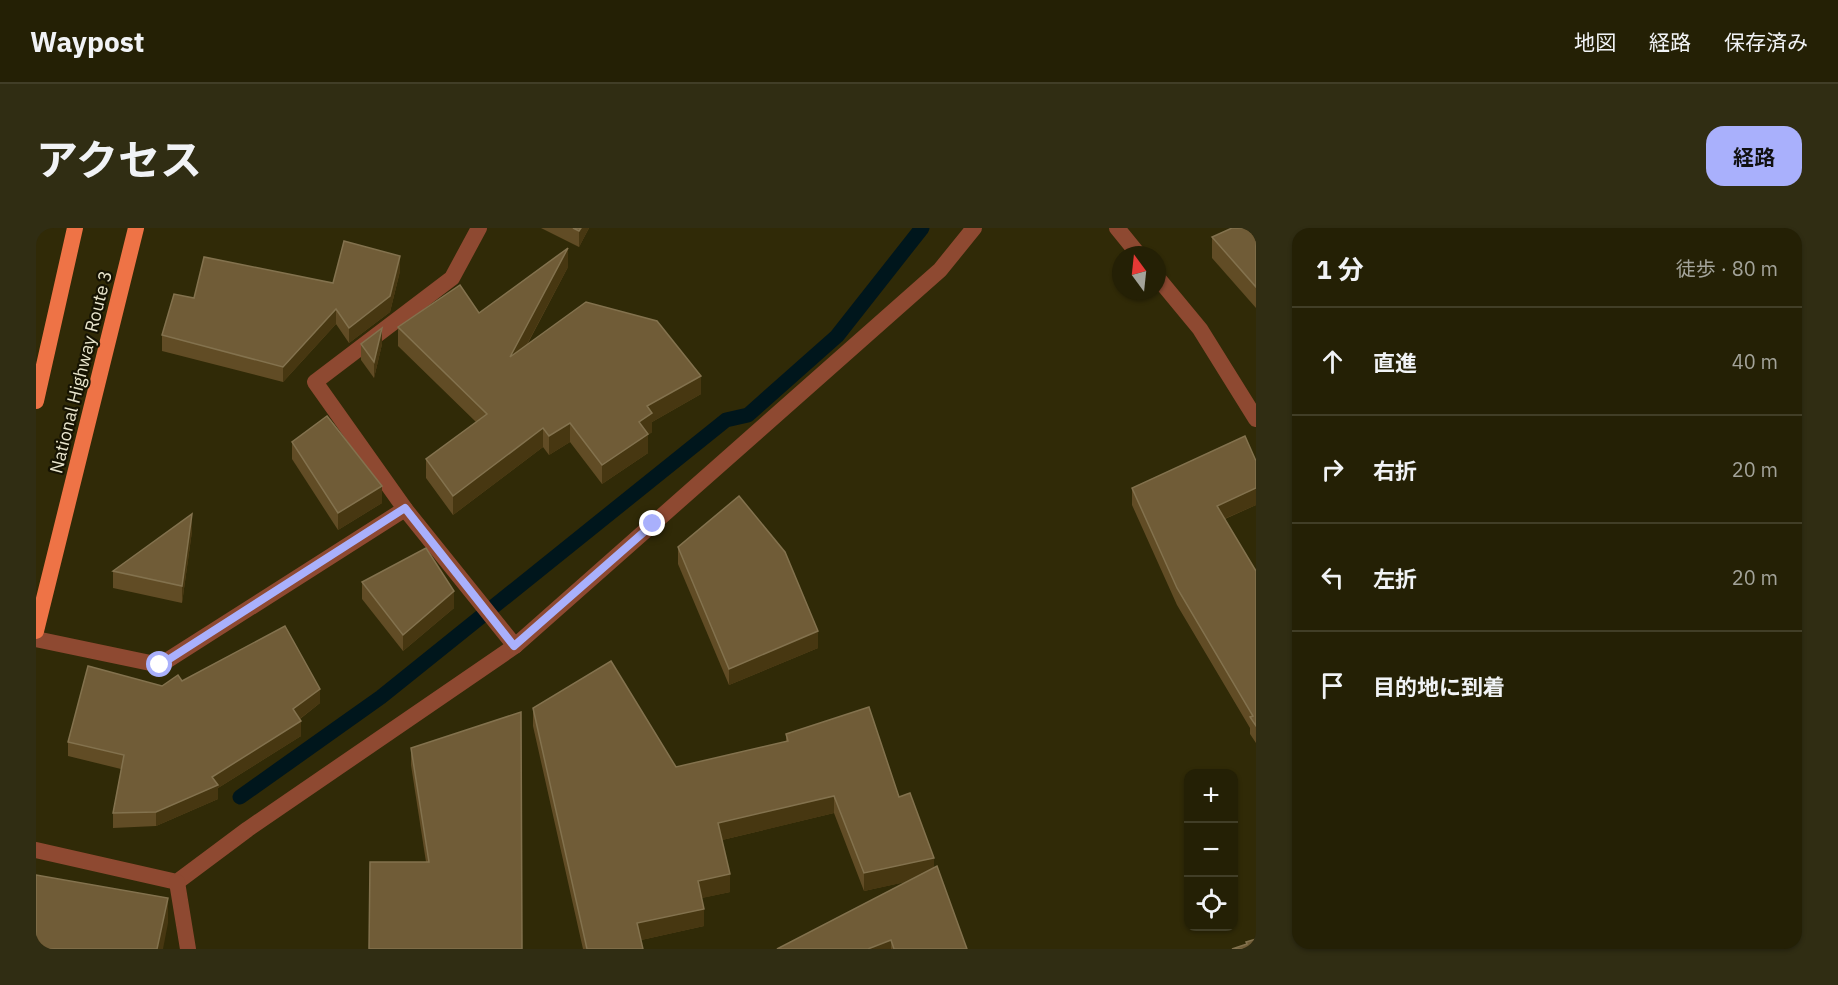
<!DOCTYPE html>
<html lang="ja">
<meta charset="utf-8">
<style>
body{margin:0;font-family:"IBM Plex Sans","Noto Sans JP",sans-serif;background:#302d13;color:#f1f3f6}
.controls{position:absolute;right:18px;bottom:18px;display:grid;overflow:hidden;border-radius:12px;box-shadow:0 2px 4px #0004}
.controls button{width:54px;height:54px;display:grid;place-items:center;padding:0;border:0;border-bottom:2px solid #413e27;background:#242005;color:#f1f3f6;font:30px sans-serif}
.compass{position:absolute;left:1076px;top:18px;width:54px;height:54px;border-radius:50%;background:#242005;box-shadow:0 2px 4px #0004;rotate:345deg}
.stop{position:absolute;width:18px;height:18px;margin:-14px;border:4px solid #a9b0fc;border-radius:50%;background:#fff}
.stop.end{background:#a9b0fc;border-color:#fff;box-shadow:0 2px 6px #0008}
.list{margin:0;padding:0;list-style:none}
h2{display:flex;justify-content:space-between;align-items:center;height:78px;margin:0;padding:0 24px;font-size:26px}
h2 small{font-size:20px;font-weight:400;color:#a3a39a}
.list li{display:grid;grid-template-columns:39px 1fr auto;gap:18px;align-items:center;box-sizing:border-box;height:108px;padding:0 24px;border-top:2px solid #413e27}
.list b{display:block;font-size:22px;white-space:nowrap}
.list em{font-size:20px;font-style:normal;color:#a3a39a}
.icon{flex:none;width:33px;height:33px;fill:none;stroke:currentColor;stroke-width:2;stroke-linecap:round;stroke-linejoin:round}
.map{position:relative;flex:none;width:1220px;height:721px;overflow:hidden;border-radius:18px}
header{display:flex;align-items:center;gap:36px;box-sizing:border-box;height:84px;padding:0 30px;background:#242005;border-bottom:2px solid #413e27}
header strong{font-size:28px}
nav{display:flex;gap:33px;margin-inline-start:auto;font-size:21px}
.intro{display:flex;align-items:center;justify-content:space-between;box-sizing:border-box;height:144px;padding:0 36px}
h1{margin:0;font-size:42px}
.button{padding:15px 27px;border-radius:18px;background:#a9b0fc;color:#111;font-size:21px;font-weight:700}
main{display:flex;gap:36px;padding:0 36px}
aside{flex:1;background:#242005;border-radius:18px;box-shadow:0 2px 4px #0004}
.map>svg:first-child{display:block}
</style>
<header>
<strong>Waypost</strong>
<nav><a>地図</a><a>経路</a><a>保存済み</a></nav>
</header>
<div class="intro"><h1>アクセス</h1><a class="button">経路</a></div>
<main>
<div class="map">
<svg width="1220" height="721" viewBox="0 0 1220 721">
<rect width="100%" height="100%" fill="#302a07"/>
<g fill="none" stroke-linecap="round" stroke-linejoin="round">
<path stroke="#00161c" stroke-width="15" d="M204 569 345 469 690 192 712 187 801 108 886 0"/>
<g stroke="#8e4931" stroke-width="16">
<path d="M369 281 479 418"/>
<path d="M0 411 124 437 369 281 279 154 416 50 443 0"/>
</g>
<g stroke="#8e4931" stroke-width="16">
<path d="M1081 0 1103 27"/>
<path d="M1121 49 1164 101 1220 191"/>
<path d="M0 622 141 654 212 601 479 418 904 42 938 0"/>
<path d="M141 654 152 721"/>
</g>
<g stroke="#ee7346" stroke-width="16">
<path d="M0 173 39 0"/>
<path d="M0 403 100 0"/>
</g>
</g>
<g fill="#614c25">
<path d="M505 0H553L543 19Z"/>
<path d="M1220 0V80L1176 30V9Z"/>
<path d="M532 39 491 117 665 166 616 194V204L612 207V225L566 256 534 214 513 227 507 219 417 287 390 250V231L440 194 362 118V99L443 85Z"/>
<path d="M364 43 354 84 313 115 300 96 247 154 126 123V107L158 70 297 55Z"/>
<path d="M325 116H346L338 150 325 132Z"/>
<path d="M256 214 346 275 302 302 256 231Z"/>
<path d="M1220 233V277L1189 291 1220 343V515L1214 506V500L1141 377 1096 277V260Z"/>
<path d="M156 303 146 375 77 360V343Z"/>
<path d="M642 319 782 420 693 457 642 336Z"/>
<path d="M326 354 418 380 367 423 326 371Z"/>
<path d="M126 458 284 475 264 491 265 508 182 560V571L120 598 77 600V585L85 541 32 528V514Z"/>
<path d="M497 480 640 539 750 514V506L863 569 898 640 931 721H741L873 653 828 663 798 585 686 612 694 664 665 670 668 698 605 712 607 721H547L497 498Z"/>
<path d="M375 520 486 721 390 634 375 537Z"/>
</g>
<g fill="#473711">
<path d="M545 0H553L543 19V3Z"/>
<path d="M532 20V39L474 148V129Z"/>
<path d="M364 28V43L354 84 313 115V100Z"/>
<path d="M300 81V96L247 154V139Z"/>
<path d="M346 100V116L338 150V134Z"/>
<path d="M665 148V166L616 194V204L612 207V225L566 256V237L603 194 611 178Z"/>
<path d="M534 195V214L513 227V208Z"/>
<path d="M507 200V219L417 287V268Z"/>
<path d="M346 258V275L302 302V285Z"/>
<path d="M1220 260V277L1181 294V278Z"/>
<path d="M156 286V303L146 375V358Z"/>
<path d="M418 363V380L367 423V407Z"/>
<path d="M782 403V420L693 457V441Z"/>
<path d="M284 461V475L257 496V481Z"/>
<path d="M265 493V508L182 560V571L120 598V584Z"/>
<path d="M798 568V585L682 613V595Z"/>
<path d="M898 630V648L828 663V645Z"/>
<path d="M694 646V664L662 671V653Z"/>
<path d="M132 670V695L127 721H121Z"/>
<path d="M668 681V698L601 713V695Z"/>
<path d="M855 712V721H832Z"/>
</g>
<g fill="#705c37" stroke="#83724e" stroke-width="1.5">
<path d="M537 0H545L543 3Z"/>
<path d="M1196 0H1220V59L1176 9Z"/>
<path d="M308 13 364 28 354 68 313 100 300 81 247 139 126 107 138 66 158 70 168 29 297 55Z"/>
<path d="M532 20 474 129 550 74 621 93 665 148 611 178 616 185 603 194 612 206 566 237 534 195 513 208 507 200 417 268 390 231 451 186 362 99 424 57 443 85Z"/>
<path d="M346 100 338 134 325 116Z"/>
<path d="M291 188 346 258 302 285 256 214Z"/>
<path d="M1209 208 1220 233V260L1181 278 1220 343V498L1214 489 1217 488 1141 360 1096 260Z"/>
<path d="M703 268 749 324 782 403 693 441 642 319Z"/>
<path d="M156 286 146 358 77 343Z"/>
<path d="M390 320 418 363 367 407 326 354Z"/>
<path d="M249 398 284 461 257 481 265 493 176 549 182 557 120 584 77 585 88 527 32 514 52 438 126 458 142 447 146 453Z"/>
<path d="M575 433 640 539 752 513 750 506 833 479 863 569 874 565 898 630 828 645 798 568 682 595 694 646 662 653 668 681 601 695 607 721H551L497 480Z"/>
<path d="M485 484 486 721H333L334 634H393L375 520Z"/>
<path d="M901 638 931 721H858L855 712 832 721H741Z"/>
<path d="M0 647 132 670 121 721H0Z"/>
<path d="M1220 711V721H1196L1211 716 1210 714Z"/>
</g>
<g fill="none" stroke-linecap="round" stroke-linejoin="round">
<path stroke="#a9b0fc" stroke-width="8" d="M124 437 369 280 478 418 617 296"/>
</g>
<g text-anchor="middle" stroke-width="4.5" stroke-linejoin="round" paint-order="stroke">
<g font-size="18" fill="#e9e5cd" stroke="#161302">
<text transform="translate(45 144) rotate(-76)" y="6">National Highway Route 3</text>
</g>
</g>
</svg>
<div class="controls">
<button>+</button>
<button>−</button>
<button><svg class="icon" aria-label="locate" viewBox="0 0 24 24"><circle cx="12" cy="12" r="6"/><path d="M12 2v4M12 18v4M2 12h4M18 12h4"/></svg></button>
</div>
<svg class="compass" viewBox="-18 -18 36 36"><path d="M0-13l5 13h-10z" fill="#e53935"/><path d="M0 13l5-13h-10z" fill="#a3a39a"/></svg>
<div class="stop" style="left:124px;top:437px"></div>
<div class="stop end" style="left:617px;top:296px"></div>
</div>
<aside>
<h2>1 分<small>徒歩 · 80 m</small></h2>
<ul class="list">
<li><svg class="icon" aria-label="ahead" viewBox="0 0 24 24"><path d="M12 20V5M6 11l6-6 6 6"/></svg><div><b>直進</b></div><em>40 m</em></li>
<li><svg class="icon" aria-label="right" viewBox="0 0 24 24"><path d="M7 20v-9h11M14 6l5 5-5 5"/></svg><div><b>右折</b></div><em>20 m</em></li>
<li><svg class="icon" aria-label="left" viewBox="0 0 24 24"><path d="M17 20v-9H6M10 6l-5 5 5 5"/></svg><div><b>左折</b></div><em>20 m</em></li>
<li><svg class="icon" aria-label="arrive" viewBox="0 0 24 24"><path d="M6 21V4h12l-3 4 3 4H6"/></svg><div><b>目的地に到着</b></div></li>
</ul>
</aside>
</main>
